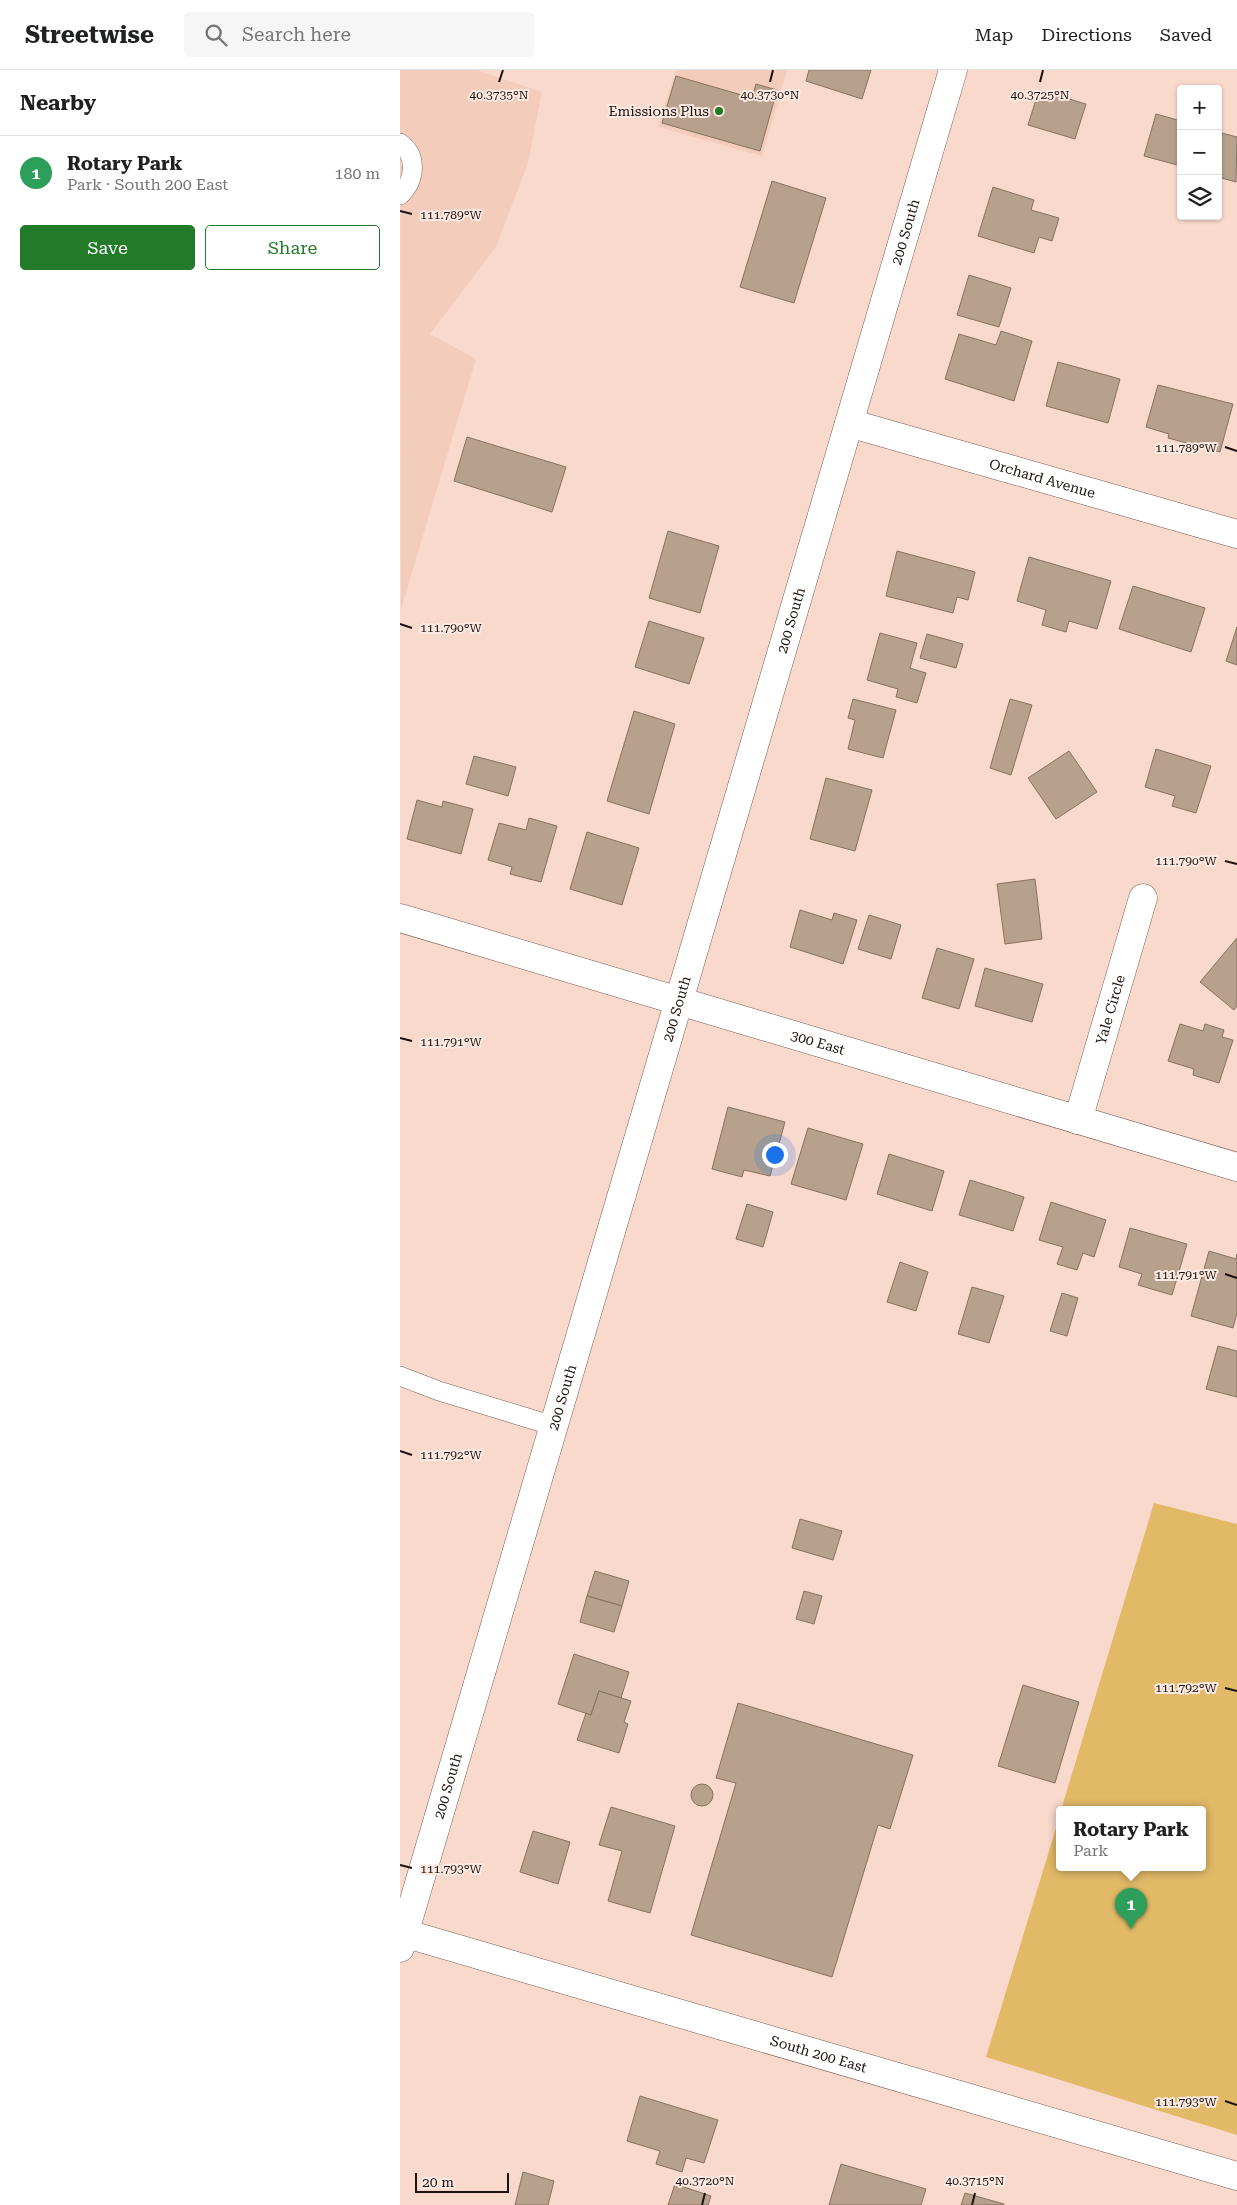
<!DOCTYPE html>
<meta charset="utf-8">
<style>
body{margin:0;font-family:"Roboto Serif",serif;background:#f6f6f6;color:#202124}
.controls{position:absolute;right:15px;top:15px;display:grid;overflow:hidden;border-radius:5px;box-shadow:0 1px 4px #0004}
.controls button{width:45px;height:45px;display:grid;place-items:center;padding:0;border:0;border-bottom:1px solid #e0e0e0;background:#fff;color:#202124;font:25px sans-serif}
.scale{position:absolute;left:15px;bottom:12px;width:94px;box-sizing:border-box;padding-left:5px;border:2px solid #1c110d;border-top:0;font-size:14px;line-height:18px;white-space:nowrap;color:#1c110d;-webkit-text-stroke:4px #fdeae2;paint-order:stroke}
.you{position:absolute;left:374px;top:1084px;width:18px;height:18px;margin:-12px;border:4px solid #fff;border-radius:50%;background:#1a73e8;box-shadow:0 0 0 8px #1a73e833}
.badge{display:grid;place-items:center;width:32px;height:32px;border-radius:50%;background:#217b29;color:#fff;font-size:16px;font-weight:700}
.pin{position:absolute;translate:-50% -41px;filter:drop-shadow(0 1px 2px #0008)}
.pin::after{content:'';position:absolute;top:26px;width:18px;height:15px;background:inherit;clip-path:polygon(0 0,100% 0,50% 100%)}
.popup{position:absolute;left:656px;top:1736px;width:150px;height:65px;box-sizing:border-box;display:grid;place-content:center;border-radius:5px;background:#fff;filter:drop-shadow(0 1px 4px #0005);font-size:16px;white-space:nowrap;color:#757577}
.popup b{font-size:19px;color:#202124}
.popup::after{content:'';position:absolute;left:50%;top:100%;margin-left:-10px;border:10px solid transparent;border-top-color:#fff}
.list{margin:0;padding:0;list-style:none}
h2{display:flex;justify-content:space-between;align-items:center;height:65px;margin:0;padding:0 20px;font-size:21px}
h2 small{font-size:16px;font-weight:400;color:#757577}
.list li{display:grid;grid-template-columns:32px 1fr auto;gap:15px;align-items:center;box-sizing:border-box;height:75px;padding:0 20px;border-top:1px solid #e0e0e0}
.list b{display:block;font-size:19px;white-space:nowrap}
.list p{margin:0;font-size:16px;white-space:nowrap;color:#757577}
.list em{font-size:16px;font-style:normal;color:#757577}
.actions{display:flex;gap:10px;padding:15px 20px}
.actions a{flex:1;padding:11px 0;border:1px solid #217b29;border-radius:5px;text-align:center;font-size:18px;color:#217b29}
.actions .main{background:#217b29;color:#fff}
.icon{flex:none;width:28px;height:28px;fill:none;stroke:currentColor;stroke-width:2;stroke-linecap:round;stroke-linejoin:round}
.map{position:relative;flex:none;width:837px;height:2135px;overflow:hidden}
header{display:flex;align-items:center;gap:30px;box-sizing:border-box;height:70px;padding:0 25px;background:#fff;border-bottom:1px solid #e0e0e0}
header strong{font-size:24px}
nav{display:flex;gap:28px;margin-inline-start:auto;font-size:18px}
.search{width:350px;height:45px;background:#f6f6f6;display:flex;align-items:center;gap:12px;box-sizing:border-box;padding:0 18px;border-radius:5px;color:#757577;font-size:19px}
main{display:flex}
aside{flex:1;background:#fff}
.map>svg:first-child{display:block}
</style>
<header>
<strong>Streetwise</strong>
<div class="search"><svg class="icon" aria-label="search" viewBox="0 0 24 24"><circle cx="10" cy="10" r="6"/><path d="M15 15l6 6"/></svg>Search here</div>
<nav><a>Map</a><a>Directions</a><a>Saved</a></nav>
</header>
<main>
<aside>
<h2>Nearby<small></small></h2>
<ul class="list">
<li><span class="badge" style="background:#2e9e5b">1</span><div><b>Rotary Park</b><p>Park · South 200 East</p></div><em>180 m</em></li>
</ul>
<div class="actions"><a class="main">Save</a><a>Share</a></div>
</aside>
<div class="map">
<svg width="837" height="2135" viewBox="0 0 837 2135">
<rect width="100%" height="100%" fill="#f9d9cc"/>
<g fill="#f3ccbc">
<path d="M0 0H77L142 22 128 93 96 177 30 264 76 289 1 539Z"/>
<path d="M276 0H387L362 86 258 57Z"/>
</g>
<path fill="#e1b967" d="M754 1433 837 1454V2065L586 1987 660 1745V1798H802V1740H661Z"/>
<g fill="#b7a08c" stroke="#87725e">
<path d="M409 0H471L462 29 406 11Z"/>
<path d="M276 6 352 28 356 14 377 20 360 81 262 53Z"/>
<path d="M639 20 686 34 675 69 628 55Z"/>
<path d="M756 44 781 51V96L744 86Z"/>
<path d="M818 62 837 67 836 112 818 107Z"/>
<path d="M372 111 426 128 394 233 340 217Z"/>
<path d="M593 117 634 130 631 140 659 148 652 171 639 167 634 183 578 166Z"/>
<path d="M569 205 611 218 599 257 557 245Z"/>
<path d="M601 261 632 271 614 331 545 309 559 264 596 275Z"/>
<path d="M658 292 720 309 708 353 646 336Z"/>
<path d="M758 315 833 334 820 382 768 368 769 364 746 357Z"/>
<path d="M67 367 166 397 152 442 54 411Z"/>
<path d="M268 461 319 476 300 543 249 528Z"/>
<path d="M497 481 575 502 568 530 557 527 553 543 486 526Z"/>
<path d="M629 487 711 511 697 559 669 551 666 562 642 555 646 540 617 531Z"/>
<path d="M733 516 805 538 791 582 719 559Z"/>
<path d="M249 551 304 568 289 614 235 597Z"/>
<path d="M837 557V595L826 591Z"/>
<path d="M480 563 517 573 510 598 526 603 517 633 496 627 498 619 467 610Z"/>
<path d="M527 564 563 574 556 598 520 588Z"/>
<path d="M453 629 496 640 483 688 448 679 455 650 448 648Z"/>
<path d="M610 629 632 635 611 705 590 698Z"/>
<path d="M234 641 275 654 249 744 207 731Z"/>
<path d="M756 679 811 696 796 743 772 736 775 726 745 717Z"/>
<path d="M669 681 697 722 656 749 628 708Z"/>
<path d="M74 686 116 697 108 726 66 714Z"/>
<path d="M426 708 472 720 455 781 410 769Z"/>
<path d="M17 730 42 737 43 731 73 739 61 784 7 769Z"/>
<path d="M129 748 157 756 141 812 110 804 112 797 88 790 99 753 126 760Z"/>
<path d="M187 762 239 778 222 835 170 819Z"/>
<path d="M635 809 642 869 605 874 597 814Z"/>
<path d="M400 840 432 850 434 843 457 850 443 894 390 877Z"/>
<path d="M469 845 501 855 491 889 458 879Z"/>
<path d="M837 868V936L834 940 800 912Z"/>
<path d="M537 878 574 889 559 939 522 928Z"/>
<path d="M585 898 643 914 632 952 575 936Z"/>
<path d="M780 954 803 961 805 954 824 960 822 967 833 970 819 1013 793 1005 794 999 768 991Z"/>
<path d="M328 1037 385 1052 370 1106 344 1100 342 1107 312 1099Z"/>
<path d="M408 1058 463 1074 446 1130 391 1114Z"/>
<path d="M489 1084 544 1101 532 1141 477 1124Z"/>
<path d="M570 1110 624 1127 613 1161 559 1145Z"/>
<path d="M651 1132 706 1150 694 1187 683 1183 677 1200 657 1194 663 1177 639 1170Z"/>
<path d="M347 1134 373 1142 363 1177 336 1169Z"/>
<path d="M730 1158 787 1174 772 1225 738 1215 742 1204 719 1197Z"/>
<path d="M809 1181 836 1189 837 1184V1243L833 1258 791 1246Z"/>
<path d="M500 1192 528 1202 516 1241 487 1232Z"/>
<path d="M572 1217 604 1226 589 1273 558 1264Z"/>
<path d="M662 1223 678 1228 667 1266 650 1261Z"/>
<path d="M818 1276 837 1281V1327L806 1319Z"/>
<path d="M400 1449 442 1461 433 1490 392 1478Z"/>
<path d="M195 1501 229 1511 222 1536 187 1526Z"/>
<path d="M404 1521 422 1526 414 1554 396 1549Z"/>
<path d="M187 1526 222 1536 214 1562 180 1552Z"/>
<path d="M174 1584 229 1602 221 1628 199 1621 191 1645 158 1634Z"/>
<path d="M623 1615 679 1632 655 1713 598 1696Z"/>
<path d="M199 1621 231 1631 224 1652 228 1654 219 1683 177 1670 186 1643 191 1645Z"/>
<path d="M338 1633 513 1685 490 1759 478 1755 432 1907 291 1865 336 1713 316 1708Z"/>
<circle cx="302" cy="1725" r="11"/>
<path d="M211 1737 275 1756 250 1843 208 1831 222 1781 199 1775Z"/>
<path d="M133 1761 170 1772 158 1814 120 1802Z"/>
<path d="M240 2026 318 2050 304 2093 286 2088 282 2102 256 2094 260 2081 227 2071Z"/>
<path d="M441 2094 526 2119 521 2135H429Z"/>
<path d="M123 2102 154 2111 148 2135H115Z"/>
<path d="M275 2114 311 2126 308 2135H268Z"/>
<path d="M565 2123 604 2134V2135H561Z"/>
</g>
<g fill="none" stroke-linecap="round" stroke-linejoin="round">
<g stroke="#785d52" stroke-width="20">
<g id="lane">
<path d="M0 73C18 86 15 111 0 125"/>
<path d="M0 1306 39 1321 154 1356"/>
</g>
</g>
<g stroke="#785d52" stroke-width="29">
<g id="street">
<path id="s1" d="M449 353 837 464"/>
<path id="s2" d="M0 848 837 1097"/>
<path id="s3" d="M678 1050 743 828"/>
<path id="s4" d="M0 1862 837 2106"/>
</g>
</g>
<g stroke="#785d52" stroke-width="29">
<g id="secondary">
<path id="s5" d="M0 1878 553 0"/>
</g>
</g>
<use href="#lane" stroke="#fff" stroke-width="19"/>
<use href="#street" stroke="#fff" stroke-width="28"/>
<use href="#secondary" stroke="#fff" stroke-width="28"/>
</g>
<path fill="none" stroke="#1c110d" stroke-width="2" d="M99 12 103 0M370 12 373 0M640 12 643 0M0 141 12 144M825 377 837 381M0 554 12 558M825 791 837 794M0 968 12 971M825 1204 837 1208M0 1381 12 1385M825 1618 837 1621M0 1795 12 1798M825 2031 837 2035M302 2135 305 2123M572 2135 575 2123"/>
<circle fill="#217b29" stroke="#fdeae2" stroke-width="2" cx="319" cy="41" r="5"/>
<g text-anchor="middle" stroke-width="4" stroke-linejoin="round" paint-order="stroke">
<g font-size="14" fill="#1c110d" stroke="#fdeae2" text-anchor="end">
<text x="309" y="46">Emissions Plus</text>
</g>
<g font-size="14" fill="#1c110d" stroke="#fdeae2">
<text dy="5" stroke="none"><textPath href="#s5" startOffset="1789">200 South</textPath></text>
<text dy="5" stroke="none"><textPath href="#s1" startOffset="201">Orchard Avenue</textPath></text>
<text dy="5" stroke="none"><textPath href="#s5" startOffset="1384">200 South</textPath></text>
<text dy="5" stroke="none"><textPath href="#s5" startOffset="979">200 South</textPath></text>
<text dy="5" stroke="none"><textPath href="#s3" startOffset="115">Yale Circle</textPath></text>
<text dy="5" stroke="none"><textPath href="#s2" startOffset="436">300 East</textPath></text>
<text dy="5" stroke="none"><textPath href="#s5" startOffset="574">200 South</textPath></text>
<text dy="5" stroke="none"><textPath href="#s5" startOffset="169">200 South</textPath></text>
<text dy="5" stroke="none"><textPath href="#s4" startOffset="436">South 200 East</textPath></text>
</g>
</g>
<g font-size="12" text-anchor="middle" fill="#1c110d" stroke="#fdeae2" stroke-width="4" stroke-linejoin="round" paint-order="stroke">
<text x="99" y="29">40.3735°N</text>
<text x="370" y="29">40.3730°N</text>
<text x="640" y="29">40.3725°N</text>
<text x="51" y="149">111.789°W</text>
<text x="786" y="382">111.789°W</text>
<text x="51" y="562">111.790°W</text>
<text x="786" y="795">111.790°W</text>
<text x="51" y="976">111.791°W</text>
<text x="786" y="1209">111.791°W</text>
<text x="51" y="1389">111.792°W</text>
<text x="786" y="1622">111.792°W</text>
<text x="51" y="1803">111.793°W</text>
<text x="786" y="2036">111.793°W</text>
<text x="305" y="2115">40.3720°N</text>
<text x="575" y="2115">40.3715°N</text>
</g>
</svg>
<div class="controls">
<button>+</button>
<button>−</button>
<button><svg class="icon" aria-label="layers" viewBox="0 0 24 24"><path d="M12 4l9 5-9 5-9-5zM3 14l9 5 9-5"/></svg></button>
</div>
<div class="scale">20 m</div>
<div class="you"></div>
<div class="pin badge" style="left:731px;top:1859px;background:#2e9e5b">1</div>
<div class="popup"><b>Rotary Park</b>Park</div>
</div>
</main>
